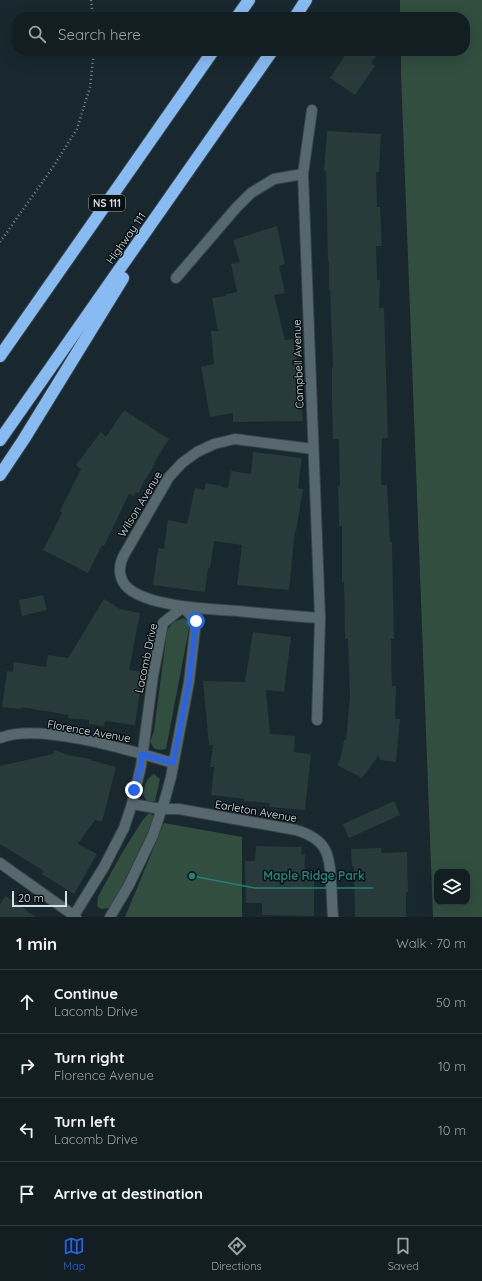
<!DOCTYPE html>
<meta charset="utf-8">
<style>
body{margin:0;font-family:Quicksand,sans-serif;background:#1b272a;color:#f1f3f6}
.controls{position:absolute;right:12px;bottom:12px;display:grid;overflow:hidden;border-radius:8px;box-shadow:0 4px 16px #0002}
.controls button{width:36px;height:36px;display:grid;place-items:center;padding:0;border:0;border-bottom:1px solid #313c40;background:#121e22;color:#f1f3f6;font:20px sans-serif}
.scale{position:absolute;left:12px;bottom:10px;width:55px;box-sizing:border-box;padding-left:4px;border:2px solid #d6e0e3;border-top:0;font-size:11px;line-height:14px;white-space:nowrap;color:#d6e0e3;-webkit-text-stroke:3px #091012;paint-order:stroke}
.stop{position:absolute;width:12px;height:12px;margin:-9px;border:3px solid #2563eb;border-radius:50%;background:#fff}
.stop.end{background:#2563eb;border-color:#fff;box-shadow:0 1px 4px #0008}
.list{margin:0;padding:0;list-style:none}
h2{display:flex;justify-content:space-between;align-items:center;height:52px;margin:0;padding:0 16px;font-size:17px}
h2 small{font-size:13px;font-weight:400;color:#9ca2a5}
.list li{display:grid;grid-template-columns:26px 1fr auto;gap:12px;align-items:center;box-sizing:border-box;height:64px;padding:0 16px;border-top:1px solid #313c40}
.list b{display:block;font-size:15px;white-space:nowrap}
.list p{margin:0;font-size:13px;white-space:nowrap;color:#9ca2a5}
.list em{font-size:13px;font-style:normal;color:#9ca2a5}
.icon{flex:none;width:22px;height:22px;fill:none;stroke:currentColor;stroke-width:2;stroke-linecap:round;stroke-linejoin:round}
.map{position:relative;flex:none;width:482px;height:917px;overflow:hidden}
.search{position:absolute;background:#121e22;box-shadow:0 4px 16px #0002;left:12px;right:12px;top:12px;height:44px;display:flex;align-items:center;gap:10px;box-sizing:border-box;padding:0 14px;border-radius:16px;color:#9ca2a5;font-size:15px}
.sheet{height:308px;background:#121e22}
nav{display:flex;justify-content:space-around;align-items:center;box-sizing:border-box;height:56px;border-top:1px solid #313c40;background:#121e22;font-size:11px;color:#9ca2a5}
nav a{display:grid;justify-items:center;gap:2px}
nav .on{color:#2563eb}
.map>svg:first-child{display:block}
</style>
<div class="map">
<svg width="482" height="917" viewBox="0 0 482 917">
<rect width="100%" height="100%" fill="#18282e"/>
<g fill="#314e3f" fill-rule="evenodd">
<path d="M400 0H482V917H433L401 74V51H465V17H400ZM437 872H467V902H437Z"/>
<path d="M184 618 190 623 166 749C156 750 155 751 150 742L154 731 167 631 173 622Z"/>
<path d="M154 774 160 779 155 801H147L143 795C145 786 145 779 154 774Z"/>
<path d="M149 813 154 816V819L114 903 109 908 101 909 97 906 98 897 101 891 122 853 142 821Z"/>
<path d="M164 823 242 837V917H125Z"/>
</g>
<g fill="#283a39">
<path d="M348 51H379L371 63 375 66 355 95 330 78Z"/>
<path d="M327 131 381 134 379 172H376L377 207H380L382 246H376L377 280H380L379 308H384L388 438H382L381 485H387L390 542H392L394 639H391L392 686H396L395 719H400L396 762 380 760 379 755 362 778 337 765 341 756 344 740H346L350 697 348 639H345L344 582H342V526H339L338 486H340L339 439H333L332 403V367H333L330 290H329V261H328L326 171H324Z"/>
<path d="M277 226 285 264 279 266 285 293 274 295 285 340 293 339 299 371 303 421 233 422V413L210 417 201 367 214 364 211 331H218L212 298 226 296V294L237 292 231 264 240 262 233 240Z"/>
<path d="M124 410 169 439 154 463 155 464 143 483 139 493 136 492 134 496 129 494 104 546 102 545 88 573 43 550 62 513 60 511 81 469 76 465 101 432 106 437Z"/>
<path d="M253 452 302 458 298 488 303 489 296 531H295L289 590 237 585 242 545 214 541 210 568H208L205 592 153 585 158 548 164 549 168 520 187 524 195 488 204 490 206 483 222 486 223 489 222 487 228 488 231 471 251 474Z"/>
<path d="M43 595 47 610 22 616 19 600Z"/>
<path d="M104 599 120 609 140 613 129 670 143 672 135 725 105 721 104 726 89 724V720L68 718 69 715 21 707V709L2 707 7 671 13 672 14 662 46 667 48 655 68 658Z"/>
<path d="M253 632 291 637 284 692 266 690 270 734 295 736 294 752 311 754 305 810 269 807 270 803 244 801V799L211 795 214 767H210L213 745H209L203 681 245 682Z"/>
<path d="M54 750 68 755 90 759V760L116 767 102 822 95 820 78 844 97 854 74 894 42 874 44 871 0 844V766L53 754Z"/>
<path d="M394 801 400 815 349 838 343 824Z"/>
<path d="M256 846 302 847 301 854 305 855 304 878H314V916L262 915V903H246L245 861H255Z"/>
<path d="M381 848 382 853 407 852 408 892H406V917H355L354 866H352L351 849Z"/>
<path d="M6 896 36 917H0V904Z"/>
</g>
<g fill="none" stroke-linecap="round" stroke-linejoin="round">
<g stroke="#364347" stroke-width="12">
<g id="minor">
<path d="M312 110 303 174 320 618 317 720"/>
<path d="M176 278 236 208 251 193 274 179 303 174"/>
<path d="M313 449 235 439 214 444 197 452 182 463 169 477 124 555C118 566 118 579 128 588 150 607 209 609 238 611 265 614 292 616 320 618"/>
<path d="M0 738C39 722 132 751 173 763"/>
<path d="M132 804 161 809H179L296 830C326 839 330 853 331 882 332 894 332 905 333 917"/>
<path d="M0 863 76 917"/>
<path d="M73 917 104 867 124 828 132 804 141 766 153 676 163 623 183 607"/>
<path d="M110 917 129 885 153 835 165 799 171 777 189 682 196 621 183 607"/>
</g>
</g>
<g stroke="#364347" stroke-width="14">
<g id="highway">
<path d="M237 17 249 0"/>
<path d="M295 17 306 0"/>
<path d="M0 356 213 51"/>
<path d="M0 440 272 51"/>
<path d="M0 475 24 439 123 278"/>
</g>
</g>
<g stroke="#7b888c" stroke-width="2.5" stroke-dasharray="1 3" stroke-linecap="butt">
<path d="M91 0 93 17"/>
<path d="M0 242 53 167 77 129 90 87 94 51"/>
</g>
<use href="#minor" stroke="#56686e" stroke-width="10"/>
<use href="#highway" stroke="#88bbf2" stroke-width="12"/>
</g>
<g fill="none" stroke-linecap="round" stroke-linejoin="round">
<path stroke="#2563eb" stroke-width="5" d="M134 790 141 766 142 754 173 763 189 682 196 621"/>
</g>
<g text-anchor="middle" stroke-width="3" stroke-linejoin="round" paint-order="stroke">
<rect fill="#091012" stroke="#98a2a4" stroke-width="1" x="89" y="195" width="36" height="16" rx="3"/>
<g font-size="10" font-weight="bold" fill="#d6e0e3">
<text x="107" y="207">NS 111</text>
</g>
<g font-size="11" fill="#d6e0e3" stroke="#091012">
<text transform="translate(126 238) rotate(-55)" y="4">Highway 111</text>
<text transform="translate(298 364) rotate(-92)" y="4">Campbell Avenue</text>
<text transform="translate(140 504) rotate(-59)" y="4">Wilson Avenue</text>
<text transform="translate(146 658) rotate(-78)" y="4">Lacomb Drive</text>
<text transform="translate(89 731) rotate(10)" y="4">Florence Avenue</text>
<text transform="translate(256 811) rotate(10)" y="4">Earleton Avenue</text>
</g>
</g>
<path fill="none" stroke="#23817a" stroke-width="1.5" d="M192 876L255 888H373"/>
<circle fill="#23817a" stroke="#091012" stroke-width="1.5" cx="192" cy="876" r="4"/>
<g font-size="12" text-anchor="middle" font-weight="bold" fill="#23817a" stroke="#091012" stroke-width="3" stroke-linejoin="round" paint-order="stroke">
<text x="314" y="880">Maple Ridge Park</text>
</g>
</svg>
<div class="controls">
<button><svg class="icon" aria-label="layers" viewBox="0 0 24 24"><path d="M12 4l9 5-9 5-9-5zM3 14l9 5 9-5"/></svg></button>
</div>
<div class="scale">20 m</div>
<div class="stop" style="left:196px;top:621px"></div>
<div class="stop end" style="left:134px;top:790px"></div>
<div class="search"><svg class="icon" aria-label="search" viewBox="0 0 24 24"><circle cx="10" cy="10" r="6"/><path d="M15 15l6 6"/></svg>Search here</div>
</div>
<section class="sheet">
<h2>1 min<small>Walk · 70 m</small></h2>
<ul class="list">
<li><svg class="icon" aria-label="ahead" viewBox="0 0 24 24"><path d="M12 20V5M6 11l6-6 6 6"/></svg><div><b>Continue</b><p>Lacomb Drive</p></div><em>50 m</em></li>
<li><svg class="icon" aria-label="right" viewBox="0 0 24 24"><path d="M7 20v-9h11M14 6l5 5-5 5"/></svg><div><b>Turn right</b><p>Florence Avenue</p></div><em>10 m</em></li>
<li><svg class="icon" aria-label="left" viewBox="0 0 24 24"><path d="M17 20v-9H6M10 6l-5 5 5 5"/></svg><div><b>Turn left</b><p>Lacomb Drive</p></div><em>10 m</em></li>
<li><svg class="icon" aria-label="arrive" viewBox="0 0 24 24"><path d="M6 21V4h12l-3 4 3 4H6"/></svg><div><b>Arrive at destination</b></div></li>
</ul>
</section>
<nav>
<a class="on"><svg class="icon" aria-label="map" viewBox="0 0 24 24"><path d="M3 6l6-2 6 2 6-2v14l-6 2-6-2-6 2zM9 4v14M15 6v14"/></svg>Map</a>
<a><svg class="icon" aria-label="directions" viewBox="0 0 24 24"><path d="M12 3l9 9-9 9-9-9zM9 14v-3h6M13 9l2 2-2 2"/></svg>Directions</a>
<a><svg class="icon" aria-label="saved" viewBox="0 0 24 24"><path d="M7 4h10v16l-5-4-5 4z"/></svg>Saved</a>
</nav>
